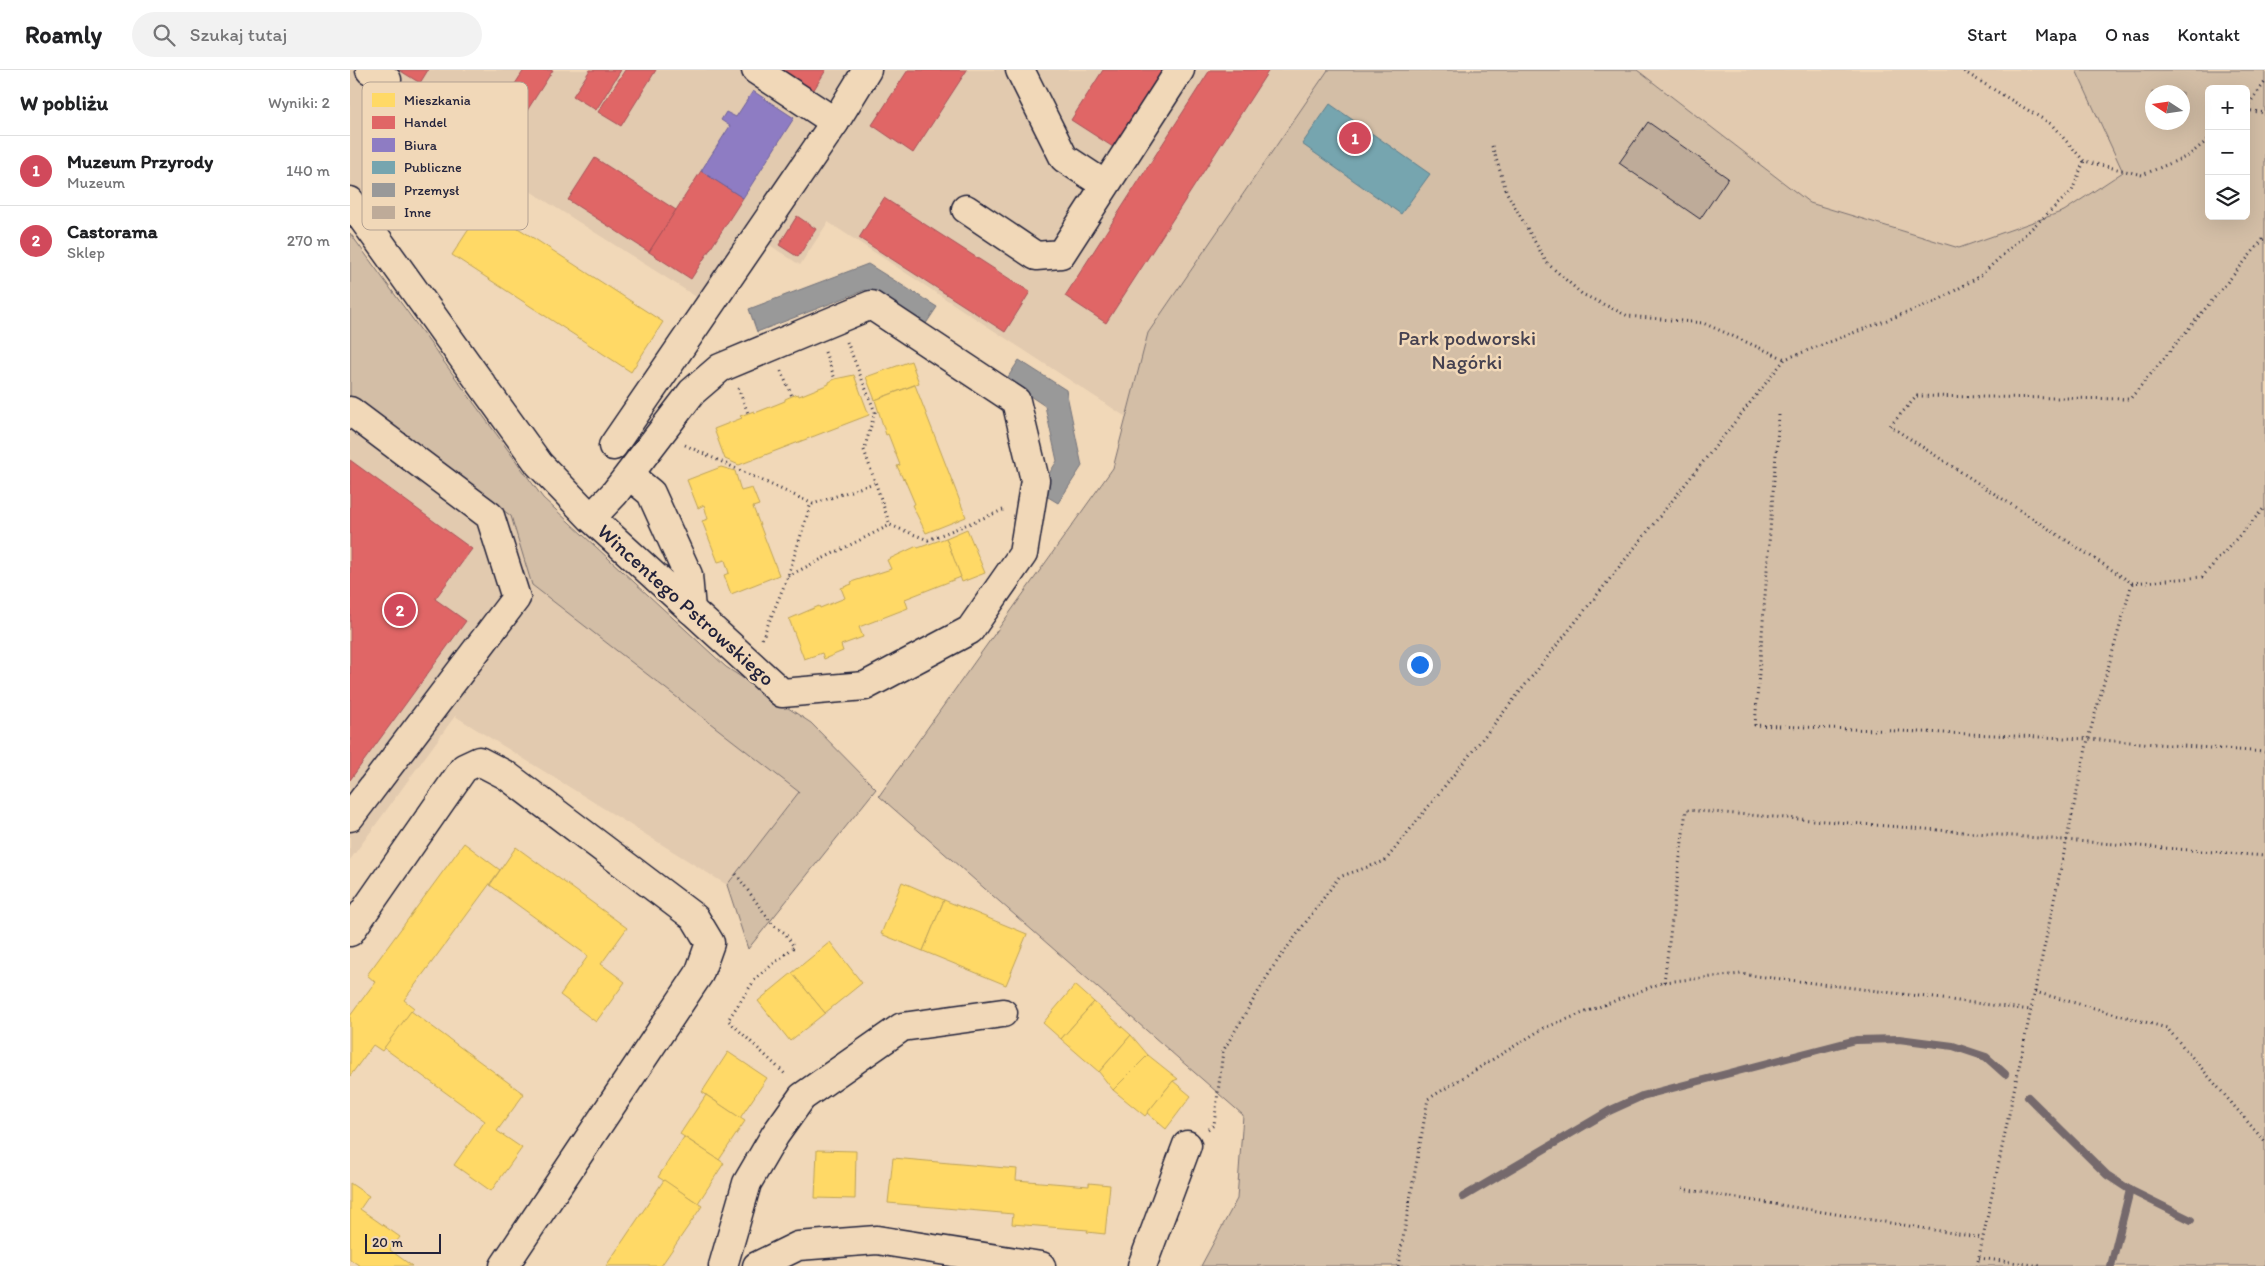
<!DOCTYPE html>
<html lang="pl">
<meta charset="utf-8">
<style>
body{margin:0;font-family:Itim,sans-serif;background:#f2f2f2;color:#202124}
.controls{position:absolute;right:15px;top:15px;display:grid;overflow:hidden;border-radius:8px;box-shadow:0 5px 20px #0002}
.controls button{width:45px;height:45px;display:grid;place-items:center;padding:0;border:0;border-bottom:1px solid #e0e0e0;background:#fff;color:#202124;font:25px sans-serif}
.compass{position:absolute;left:1795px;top:15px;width:45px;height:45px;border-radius:50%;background:#fff;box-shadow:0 5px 20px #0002;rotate:282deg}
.scale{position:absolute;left:15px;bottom:12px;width:76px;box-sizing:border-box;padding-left:5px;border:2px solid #22223b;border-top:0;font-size:14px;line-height:18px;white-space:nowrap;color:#22223b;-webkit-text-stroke:4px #f1d8b8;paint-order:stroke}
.you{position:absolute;left:1069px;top:594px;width:18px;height:18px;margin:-12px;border:4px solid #fff;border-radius:50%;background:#1a73e8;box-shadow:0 0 0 8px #1a73e833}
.badge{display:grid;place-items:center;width:32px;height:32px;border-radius:50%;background:#d1495b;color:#fff;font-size:16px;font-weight:700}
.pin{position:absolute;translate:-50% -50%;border:2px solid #fff;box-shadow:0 1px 5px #0006}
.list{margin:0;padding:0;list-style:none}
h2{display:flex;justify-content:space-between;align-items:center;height:65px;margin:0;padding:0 20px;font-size:21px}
h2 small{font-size:16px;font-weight:400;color:#757577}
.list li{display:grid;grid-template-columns:32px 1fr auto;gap:15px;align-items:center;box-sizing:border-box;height:70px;padding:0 20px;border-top:1px solid #e0e0e0}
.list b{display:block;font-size:19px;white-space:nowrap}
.list p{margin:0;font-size:16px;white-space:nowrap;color:#757577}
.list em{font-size:16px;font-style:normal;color:#757577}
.icon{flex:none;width:28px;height:28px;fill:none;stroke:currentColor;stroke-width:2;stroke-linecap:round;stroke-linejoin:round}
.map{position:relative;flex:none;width:1915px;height:1196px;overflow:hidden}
header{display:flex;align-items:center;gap:30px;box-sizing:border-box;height:70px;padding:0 25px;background:#fff;border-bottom:1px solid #e0e0e0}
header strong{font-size:24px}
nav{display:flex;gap:28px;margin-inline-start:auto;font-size:18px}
.search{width:350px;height:45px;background:#f2f2f2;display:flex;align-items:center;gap:12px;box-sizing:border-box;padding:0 18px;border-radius:28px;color:#757577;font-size:19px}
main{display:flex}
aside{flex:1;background:#fff}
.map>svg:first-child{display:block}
</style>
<header>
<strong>Roamly</strong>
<div class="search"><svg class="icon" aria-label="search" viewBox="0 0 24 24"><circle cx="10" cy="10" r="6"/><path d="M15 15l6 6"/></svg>Szukaj tutaj</div>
<nav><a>Start</a><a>Mapa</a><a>O nas</a><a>Kontakt</a></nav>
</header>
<main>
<aside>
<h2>W pobliżu<small>Wyniki: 2</small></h2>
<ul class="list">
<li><span class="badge">1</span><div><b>Muzeum Przyrody</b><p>Muzeum</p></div><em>140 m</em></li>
<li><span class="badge">2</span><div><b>Castorama</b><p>Sklep</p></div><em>270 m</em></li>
</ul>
</aside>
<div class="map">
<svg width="1915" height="1196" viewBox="0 0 1915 1196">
<rect width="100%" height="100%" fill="#f1d8b8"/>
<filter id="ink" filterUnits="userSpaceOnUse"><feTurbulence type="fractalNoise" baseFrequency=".02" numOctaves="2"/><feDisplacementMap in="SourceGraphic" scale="10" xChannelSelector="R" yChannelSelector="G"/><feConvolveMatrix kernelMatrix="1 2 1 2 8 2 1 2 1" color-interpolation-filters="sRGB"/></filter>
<g filter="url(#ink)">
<g fill="#e2caaf">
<path d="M0 0H978L798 263 776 347 478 152 450 195 394 158 348 228 73 53 31 118 0 153Z"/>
<path d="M1287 0H1726L1774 102 1714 141 1609 178 1460 133Z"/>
<path d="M0 315 183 453 479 714 377 815 105 646 0 790Z"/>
</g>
<g fill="#d3bea6" stroke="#7a7070" fill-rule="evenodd">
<path d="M978 0H1287L1460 133 1609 178 1714 141 1773 102 1726 0H1915V1196H851L887 1129 893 1045 529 726 763 398 798 263ZM1859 19H1896V146H1859ZM1802 22H1832V52H1802Z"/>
<path d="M0 163 193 428 376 597 461 653 526 719 398 879 377 815 449 722 182 515 161 446 0 326Z"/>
</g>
<g fill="#ffd966" stroke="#bda259">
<path d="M134 136 313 252 281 302 102 185Z"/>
<path d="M561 291 569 313 525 330 516 307Z"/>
<path d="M504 305 519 345 389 395 375 389 364 359 392 348 390 346 404 341 405 343 435 331V329L442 326 448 324 449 326 479 314V312L485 309Z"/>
<path d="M565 315 616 447 576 463 562 435 565 434 554 408 553 409 547 396 550 395 538 364 536 365 525 330Z"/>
<path d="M371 397 385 401 391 421 402 418 409 435 403 437 429 505 381 524 374 505 379 503 375 490 368 492 352 451 358 449 354 435 348 438 337 410Z"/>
<path d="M617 459 635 503 612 512 596 468Z"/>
<path d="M596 468 611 507 555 529 558 538 509 557 513 567 491 575 493 581 474 589 472 583 454 589 439 549 469 536 470 538 495 528 491 518 502 514 501 512 541 499 537 490 567 476 568 478Z"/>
<path d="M114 773 150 800 54 930 64 938 32 981 23 975 0 1006V946L25 912 17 905Z"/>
<path d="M166 777 277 858 251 894 275 912 246 952 210 925 238 886 140 815Z"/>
<path d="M552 812 594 830 573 881 531 864Z"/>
<path d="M594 830 677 864 656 915 573 881Z"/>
<path d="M480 872 512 913 475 943 442 903Z"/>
<path d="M442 903 475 943 440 971 408 931Z"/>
<path d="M725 915 744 932 711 969 693 953Z"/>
<path d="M744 932 781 965 749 1002 711 969Z"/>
<path d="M61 941 174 1024 147 1061 172 1078 141 1121 104 1095 135 1051 34 978Z"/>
<path d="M781 965 798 985 763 1020 749 1002Z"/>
<path d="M378 982 417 1008 390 1048 352 1022Z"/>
<path d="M798 985 828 1009 823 1011 795 1046 763 1020Z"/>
<path d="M823 1011 841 1026 816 1059 797 1043Z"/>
<path d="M356 1025 395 1051 369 1090 330 1064Z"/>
<path d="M334 1067 374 1093 348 1133 308 1107Z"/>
<path d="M467 1080 506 1081 505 1129 465 1128Z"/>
<path d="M543 1088 667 1099 666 1110 739 1116V1113L760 1115 755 1164 737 1162 738 1160 662 1154 663 1144 538 1133Z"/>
<path d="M314 1110 352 1136 311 1196H256Z"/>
<path d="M0 1113 19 1126 10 1139 50 1167 40 1180 62 1196H10L0 1189Z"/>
</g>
<g fill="#e06666" stroke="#a75259">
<path d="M49 0H78L70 13Z"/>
<path d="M174 0H203L146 89 125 76Z"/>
<path d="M240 0H271L246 40 223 26Z"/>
<path d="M275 0H306L271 56 248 42Z"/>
<path d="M419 0H476L460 26Z"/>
<path d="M558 0H617L563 83 522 55Z"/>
<path d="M753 0H812L763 77 721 50Z"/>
<path d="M860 0H919L756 253 715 226Z"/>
<path d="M245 88 326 140 299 182 218 130Z"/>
<path d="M351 101 393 128 341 209 299 182Z"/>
<path d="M534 128 680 222 655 262 509 168Z"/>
<path d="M447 146 466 159 448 187 429 175Z"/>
<path d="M0 390 122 479 85 529 116 551 0 710Z"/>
</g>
<path fill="#8e7cc3" stroke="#6e619a" d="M403 21 444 48 393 128 351 101 380 56 371 50 376 42 386 47Z"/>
<path fill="#76a5af" stroke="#5d7e8c" d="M980 34 1080 104 1051 144 952 74Z"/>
<g fill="#999" stroke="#75757d">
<path d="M518 194 587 237 573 258 515 220 407 262 399 239Z"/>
<path d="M669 290 716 320 732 396 708 433 688 421 707 391 695 336 656 310Z"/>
</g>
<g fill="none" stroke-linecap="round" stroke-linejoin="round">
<g stroke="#74696c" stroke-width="8">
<path d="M1678 1027 1757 1105 1780 1120 1841 1150"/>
<path d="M1113 1127 1259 1041 1292 1026 1506 970 1549 969 1603 976 1636 987 1655 1004"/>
<path d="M1761 1196 1780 1120"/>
</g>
</g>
<path fill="#beab99" stroke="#22223b" d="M1298 52 1378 108 1350 149 1269 93Z"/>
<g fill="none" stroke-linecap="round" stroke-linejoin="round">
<g stroke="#22223b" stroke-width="31">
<g id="minor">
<path d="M20 0 37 10"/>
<path d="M406 0 485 52"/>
<path d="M670 0 714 88 755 115"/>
<path d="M0 131 189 394 241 448 432 623 515 616 620 560 673 484 685 410 666 331 521 235 370 298 342 322 264 424 241 448"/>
<path d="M616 139 686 186 711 184 830 0"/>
<path d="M0 341 140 446 166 528 0 747"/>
<path d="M263 376 485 52 517 0"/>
<path d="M279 405 301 423 338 505 341 540"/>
<path d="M0 862 114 698 129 691 156 705 345 848 360 873 349 904 154 1196"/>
<path d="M373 1196 397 1113 425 1065 452 1027 552 957 653 943"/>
<path d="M407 1196 448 1176 527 1170 691 1196"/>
<path d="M792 1196 837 1075"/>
</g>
</g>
<g stroke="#22223b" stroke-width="3" stroke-dasharray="1 4" stroke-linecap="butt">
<path d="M1617 0 1613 1 1701 54 1734 91 1792 105 1838 86 1859 69"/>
<path d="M1896 38 1915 12"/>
<path d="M1896 40 1915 43"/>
<path d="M1142 76 1157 123 1197 193 1232 224 1278 246 1353 253 1435 289"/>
<path d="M497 272 525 342 514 380 540 455 578 470 653 440"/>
<path d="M475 282 485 309"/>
<path d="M431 301 442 326"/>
<path d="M388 318 398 343"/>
<path d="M1429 345 1405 655 1738 669 1782 513 1540 356 1567 326 1780 329 1915 167"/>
<path d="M335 375 463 434 524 413"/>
<path d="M438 506 540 455"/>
<path d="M1782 513 1852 507 1915 437"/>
<path d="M412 569 438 506 461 433"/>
<path d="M386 804 423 855 435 863 444 877 406 908 378 950 436 1005"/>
<path d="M1314 912 1336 740 1915 786"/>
<path d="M1685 922 1817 958 1915 1072"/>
<path d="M858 1059 864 1055 873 981 923 897 989 807 1035 791 1435 289 1587 231 1630 206 1722 121 1734 91"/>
<path d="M1332 1119 1633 1168"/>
<path d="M1629 1188 1692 1196"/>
<path d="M1048 1196 1078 1029 1194 958 1314 912 1391 904 1681 940"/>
<path d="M1627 1196 1738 669 1915 682"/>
</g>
<use href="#minor" stroke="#f1d8b8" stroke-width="28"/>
</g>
</g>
<g text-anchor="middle" stroke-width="5" stroke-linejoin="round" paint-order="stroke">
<g font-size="21" fill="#454150" stroke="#f1d8b8">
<text x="1117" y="275">Park podworski<tspan x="1117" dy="24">Nagórki</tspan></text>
</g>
<g font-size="21" fill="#22223b" stroke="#f1d8b8">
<text transform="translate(336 535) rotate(42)" y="7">Wincentego Pstrowskiego</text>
</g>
</g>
<rect x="12" y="12" width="166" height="148" rx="8" fill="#f1d8b8" stroke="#b3a192" stroke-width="1"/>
<rect x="22" y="23" width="23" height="14" fill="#ffd966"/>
<rect x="22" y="46" width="23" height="13" fill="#e06666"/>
<rect x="22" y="68" width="23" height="14" fill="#8e7cc3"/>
<rect x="22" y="91" width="23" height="13" fill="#76a5af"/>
<rect x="22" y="113" width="23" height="14" fill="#999"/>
<rect x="22" y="136" width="23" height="13" fill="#beab99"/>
<g font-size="14" fill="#22223b">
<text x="54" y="35">Mieszkania</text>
<text x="54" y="57">Handel</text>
<text x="54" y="80">Biura</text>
<text x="54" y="102">Publiczne</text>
<text x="54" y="125">Przemysł</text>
<text x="54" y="147">Inne</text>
</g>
</svg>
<div class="controls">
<button>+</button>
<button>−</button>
<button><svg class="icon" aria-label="layers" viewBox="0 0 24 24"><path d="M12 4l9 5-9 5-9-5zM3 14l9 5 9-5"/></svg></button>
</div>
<svg class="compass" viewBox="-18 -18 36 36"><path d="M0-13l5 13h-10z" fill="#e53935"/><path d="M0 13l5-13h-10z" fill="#757577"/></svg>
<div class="scale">20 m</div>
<div class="you"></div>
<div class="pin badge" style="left:1005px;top:68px">1</div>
<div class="pin badge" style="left:50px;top:540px">2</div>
</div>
</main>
